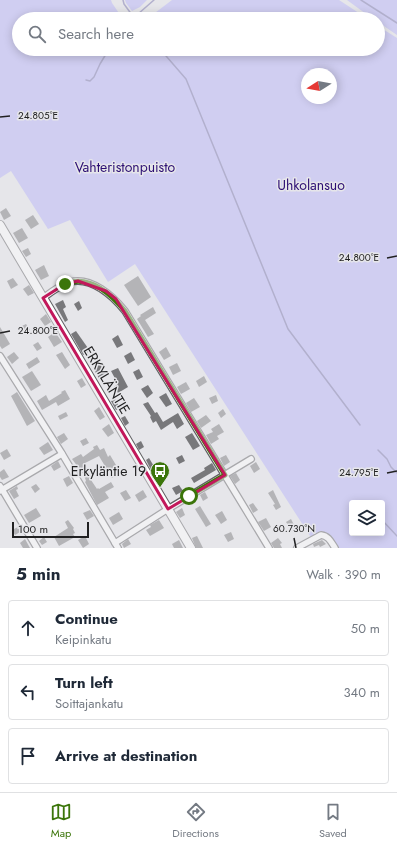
<!DOCTYPE html>
<meta charset="utf-8">
<style>
body{margin:0;font-family:Jost,sans-serif;background:#f2f2f3;color:#1f2937}
.controls{position:absolute;right:12px;bottom:12px;display:grid;overflow:hidden;border-radius:4px;box-shadow:0 2px 10px #0003}
.controls button{width:36px;height:36px;display:grid;place-items:center;padding:0;border:0;border-bottom:1px solid #e0e1e3;background:#fff;color:#1f2937;font:20px sans-serif}
.compass{position:absolute;left:301px;top:68px;width:36px;height:36px;border-radius:50%;background:#fff;box-shadow:0 2px 10px #0003;rotate:259deg}
.scale{position:absolute;left:12px;bottom:10px;width:77px;box-sizing:border-box;padding-left:4px;border:2px solid #212122;border-top:0;font-size:11px;line-height:14px;white-space:nowrap;color:#212122;-webkit-text-stroke:3px #e6e6ea;paint-order:stroke}
.stop{position:absolute;width:12px;height:12px;margin:-9px;border:3px solid #3b750a;border-radius:50%;background:#fff}
.stop.end{background:#3b750a;border-color:#fff;box-shadow:0 1px 4px #0008}
.list{margin:0;padding:0;list-style:none}
h2{display:flex;justify-content:space-between;align-items:center;height:52px;margin:0;padding:0 16px;font-size:17px}
h2 small{font-size:13px;font-weight:400;color:#747a83}
.list li{display:grid;grid-template-columns:26px 1fr auto;gap:12px;align-items:center;box-sizing:border-box;height:56px;margin:0 8px 8px;padding:0 8px;border:1px solid #e0e1e3;border-radius:4px}
.list b{display:block;font-size:15px;white-space:nowrap}
.list p{margin:0;font-size:13px;white-space:nowrap;color:#747a83}
.list em{font-size:13px;font-style:normal;color:#747a83}
.icon{flex:none;width:22px;height:22px;fill:none;stroke:currentColor;stroke-width:2;stroke-linecap:round;stroke-linejoin:round}
.map{position:relative;flex:none;width:397px;height:548px;overflow:hidden}
.search{position:absolute;background:#fff;box-shadow:0 2px 10px #0003;left:12px;right:12px;top:12px;height:44px;display:flex;align-items:center;gap:10px;box-sizing:border-box;padding:0 14px;border-radius:22px;color:#747a83;font-size:15px}
.sheet{height:244px;background:#fff}
nav{display:flex;justify-content:space-around;align-items:center;box-sizing:border-box;height:56px;border-top:1px solid #e0e1e3;background:#fff;font-size:11px;color:#747a83}
nav a{display:grid;justify-items:center;gap:2px}
nav .on{color:#3b750a}
.map>svg:first-child{display:block}
</style>
<div class="map">
<svg width="397" height="548" viewBox="0 0 397 548">
<rect width="100%" height="100%" fill="#e6e6ea"/>
<g fill="#b5b2fb" fill-rule="evenodd">
<path d="M0 0H111L112 3 123 19H19V49H378V26L397 38V548H334L325 535 312 539 135 264 108 282 70 220 48 229 11 171 0 178ZM307 74H331V98H307ZM352 503H382V533H352Z"/>
<path d="M125 0H147L140 7 132 11 126 3Z"/>
<path d="M172 0H339L368 19H147Z"/>
<path d="M347 0H397V35L378 22V19H373Z"/>
</g>
<g fill="none" stroke-linecap="round" stroke-linejoin="round">
<g stroke="#746fac" stroke-width="1.5">
<path d="M123 0 124 4 132 15"/>
<path d="M361 0 397 23"/>
<path d="M126 19 138 14 154 0"/>
<path d="M160 49 186 79 288 329 360 425"/>
<path d="M86 80 90 81 94 77 100 64 109 49"/>
<path d="M378 450 387 459 391 467 397 473"/>
<path d="M382 520 397 536"/>
</g>
</g>
<g fill="#78787b">
<path d="M6 208 11 216 4 220 0 212Z"/>
<path d="M33 215 39 224 31 229 25 220Z"/>
<path d="M22 228 28 238 19 243 13 233Z"/>
<path d="M28 248 31 254 26 257 22 251Z"/>
<path d="M44 265 49 276 41 280 35 270Z"/>
<path d="M138 276 151 297 138 306 124 285Z"/>
<path d="M13 278 18 285 11 289 7 281Z"/>
<path d="M29 285 34 293 28 296 23 289Z"/>
<path d="M63 300 66 307 63 309 68 320 65 322 55 304Z"/>
<path d="M79 301 82 308 78 311 74 304Z"/>
<path d="M153 307 156 313 145 320 154 334 148 337 137 319 141 316 140 315Z"/>
<path d="M46 314 51 322 45 326 40 319Z"/>
<path d="M26 324 30 330 24 334 20 327Z"/>
<path d="M0 327 10 344 2 349 0 346Z"/>
<path d="M76 331 90 351 83 355 71 334Z"/>
<path d="M55 332 62 342 54 347 48 337Z"/>
<path d="M118 335 123 345 117 348 112 339Z"/>
<path d="M38 342 42 348 37 351 33 345Z"/>
<path d="M166 347 171 356 164 360 159 352Z"/>
<path d="M14 352 19 358 12 364 7 357Z"/>
<path d="M62 352 70 365 65 369 56 355Z"/>
<path d="M131 352 135 360 128 364 124 356Z"/>
<path d="M37 357 40 362 29 369 26 364Z"/>
<path d="M177 363 181 371 173 375 169 367Z"/>
<path d="M100 364 107 376 100 380 93 368Z"/>
<path d="M118 368 128 387 118 393 114 387 118 384 111 371Z"/>
<path d="M139 369 143 377 137 380 133 372Z"/>
<path d="M32 371 41 385 31 391 22 377Z"/>
<path d="M204 376 207 382 199 387 196 381Z"/>
<path d="M82 378 86 385 81 388 77 381Z"/>
<path d="M186 382 190 389 181 394 177 387Z"/>
<path d="M148 385 153 393 147 398 141 389Z"/>
<path d="M65 390 70 399 58 406 56 402 42 410 37 401 46 395 49 401 62 393 61 392Z"/>
<path d="M17 392 35 421 27 426 11 396Z"/>
<path d="M166 393 172 404 166 407 159 397Z"/>
<path d="M216 395 218 401 212 404 209 398Z"/>
<path d="M194 398 200 407 191 412 186 403Z"/>
<path d="M115 399 120 408 116 410 111 401Z"/>
<path d="M148 402 155 413 157 412 163 422 178 413 184 424 177 429 173 422 161 430 156 421 153 423 150 417 151 416 143 404Z"/>
<path d="M99 407 105 417 100 420 94 411Z"/>
<path d="M223 409 226 414 221 418 218 413Z"/>
<path d="M66 412 68 416 60 420 58 416Z"/>
<path d="M206 415 211 421 201 428 197 421Z"/>
<path d="M125 416 129 423 125 426 121 418Z"/>
<path d="M109 424 114 433 108 437 102 429Z"/>
<path d="M219 424 224 432 217 436 219 439 211 444 206 435 213 432 211 429Z"/>
<path d="M64 433 68 439 61 444 57 437Z"/>
<path d="M192 433 200 446 193 450 185 437Z"/>
<path d="M86 438 89 443 83 446 80 441Z"/>
<path d="M141 441 144 447 139 450 136 444Z"/>
<path d="M48 442 53 450 44 455 39 448Z"/>
<path d="M97 445 100 450 104 448 108 457 110 455 116 465 114 466 119 473 112 478 99 456 83 464 93 479 91 480 97 489 98 488 99 489 111 482 114 487 105 492 109 498 97 505 85 482 86 481 84 475 72 459 81 454 83 457 94 449 93 447Z"/>
<path d="M7 449 11 456 4 460 0 453Z"/>
<path d="M182 455 185 461 179 464 176 458Z"/>
<path d="M226 455 230 462 224 466 220 458Z"/>
<path d="M149 458 155 468 151 470 146 460Z"/>
<path d="M58 461 61 467 54 471 51 466Z"/>
<path d="M256 462 260 469 254 473 250 466Z"/>
<path d="M212 463 216 470 194 483 191 478 205 470 204 468Z"/>
<path d="M4 469 9 477 2 480 0 477V472Z"/>
<path d="M166 469 169 473 161 477 159 473Z"/>
<path d="M236 473 240 480 235 484 230 476Z"/>
<path d="M69 476 73 483 67 487 63 479Z"/>
<path d="M36 484 40 489 35 493 31 487Z"/>
<path d="M179 485 183 491 176 495 172 488Z"/>
<path d="M17 486 18 489 16 490 19 496 14 499 9 491Z"/>
<path d="M126 490 131 498 125 501 120 493Z"/>
<path d="M143 490 147 497 139 502 135 495Z"/>
<path d="M273 490 281 507 276 510 273 505 275 504 268 493Z"/>
<path d="M205 492 208 498 203 501 200 495Z"/>
<path d="M253 503 258 510 253 513 249 505Z"/>
<path d="M200 506 211 524 206 527 195 509Z"/>
<path d="M36 508 41 516 29 523 24 515Z"/>
<path d="M182 508 185 515 180 518 176 512Z"/>
<path d="M90 510 94 516 87 520 83 513Z"/>
<path d="M222 511 227 520 221 524 215 515Z"/>
<path d="M119 512 123 519 113 525 109 518Z"/>
<path d="M266 518 271 527 264 531 258 522Z"/>
<path d="M291 519 294 525 290 528 286 522Z"/>
<path d="M68 520 74 528 73 529 75 533 73 534 75 537 59 546 54 537 68 528 65 522Z"/>
<path d="M159 520 164 528 150 536 146 530 151 527 150 525Z"/>
<path d="M18 527 20 532 15 535 12 530Z"/>
<path d="M231 532 234 539 228 542 224 535Z"/>
<path d="M85 536 89 544 83 548 78 540Z"/>
<path d="M197 536 203 548H196L192 538Z"/>
<path d="M44 537 47 542 42 545 39 541Z"/>
<path d="M278 538 282 543 280 544 282 548H274L271 543Z"/>
<path d="M25 539 30 548H23L20 543Z"/>
<path d="M128 539 131 544 124 548 122 544Z"/>
<path d="M179 540 183 548H174L172 544Z"/>
<path d="M322 540 326 544 320 547 319 545 314 547 313 544Z"/>
</g>
<g fill="none" stroke-linecap="round" stroke-linejoin="round">
<g stroke="#606063" stroke-width="8">
<g id="street">
<path d="M43 298C51 292 60 285 70 282 91 276 113 296 125 311L269 548"/>
<path d="M0 356 61 452 118 548"/>
<path d="M0 486 37 548"/>
<path d="M0 491 62 454"/>
<path d="M115 543 168 509 251 459"/>
<path d="M297 548 321 535C329 536 331 542 335 548"/>
</g>
</g>
<g stroke="#606063" stroke-width="10">
<path id="secondary" d="M0 225 191 548"/>
</g>
<use href="#street" stroke="#fff" stroke-width="5.5"/>
<use href="#secondary" stroke="#fff" stroke-width="8"/>
</g>
<g fill="none" stroke-linecap="round" stroke-linejoin="round">
<path stroke="#3b750a" stroke-width="5" d="M65 284C89 274 111 294 125 311L225 475 189 496"/>
</g>
<path d="M0 0H397V548H0ZM78 281 106 291 116 299 225 475 168 509 43 298 65 284Z" fill="#e6e6ea" fill-opacity=".55" fill-rule="evenodd"/>
<path fill="none" stroke="#c2185b" stroke-width="3" stroke-linejoin="round" d="M78 281 106 291 116 299 225 475 168 509 43 298 65 284Z"/>
<path fill="none" stroke="#212122" stroke-width="1.5" d="M0 117 10 116M387 258 397 256M0 333 10 331M387 473 397 471M294 538 296 548"/>
<defs>
<g id="bus-pin" transform="scale(1)"><path d="M0 17L-7.5 6A9.5 9.5 0 1 1 7.5 6Z" fill="#3b750a" stroke="#e6e6ea"/><path d="M-5-6H5V4H4V6H2V4H-2V6H-4V4H-5ZM-3.5-4V0h7V-4ZM-3.5 1.2v1.5H-2V1.2ZM2 1.2v1.5H3.5V1.2Z" fill="#fff"/></g>
</defs>
<g fill-rule="evenodd">
<use href="#bus-pin" x="160" y="471"/>
</g>
<g text-anchor="middle" stroke-width="3" stroke-linejoin="round" paint-order="stroke">
<g font-size="14" fill="#2c0e73" stroke="#e6e6ea">
<text x="125" y="172">Vahteristonpuisto</text>
<text x="311" y="190">Uhkolansuo</text>
</g>
<g font-size="14" fill="#212122" stroke="#e6e6ea">
<text transform="translate(107 380) rotate(59)" y="5">ERKYLÄNTIE</text>
</g>
<g font-size="14" fill="#212122" stroke="#e6e6ea" text-anchor="end">
<text x="146" y="476">Erkyläntie 19</text>
</g>
</g>
<g font-size="10" text-anchor="middle" fill="#212122" stroke="#e6e6ea" stroke-width="3" stroke-linejoin="round" paint-order="stroke">
<text x="38" y="119">24.805°E</text>
<text x="359" y="261">24.800°E</text>
<text x="38" y="334">24.800°E</text>
<text x="359" y="476">24.795°E</text>
<text x="294" y="532">60.730°N</text>
</g>
</svg>
<div class="controls">
<button><svg class="icon" aria-label="layers" viewBox="0 0 24 24"><path d="M12 4l9 5-9 5-9-5zM3 14l9 5 9-5"/></svg></button>
</div>
<svg class="compass" viewBox="-18 -18 36 36"><path d="M0-13l5 13h-10z" fill="#e53935"/><path d="M0 13l5-13h-10z" fill="#747a83"/></svg>
<div class="scale">100 m</div>
<div class="stop" style="left:189px;top:496px"></div>
<div class="stop end" style="left:65px;top:284px"></div>
<div class="search"><svg class="icon" aria-label="search" viewBox="0 0 24 24"><circle cx="10" cy="10" r="6"/><path d="M15 15l6 6"/></svg>Search here</div>
</div>
<section class="sheet">
<h2>5 min<small>Walk · 390 m</small></h2>
<ul class="list">
<li><svg class="icon" aria-label="ahead" viewBox="0 0 24 24"><path d="M12 20V5M6 11l6-6 6 6"/></svg><div><b>Continue</b><p>Keipinkatu</p></div><em>50 m</em></li>
<li><svg class="icon" aria-label="left" viewBox="0 0 24 24"><path d="M17 20v-9H6M10 6l-5 5 5 5"/></svg><div><b>Turn left</b><p>Soittajankatu</p></div><em>340 m</em></li>
<li><svg class="icon" aria-label="arrive" viewBox="0 0 24 24"><path d="M6 21V4h12l-3 4 3 4H6"/></svg><div><b>Arrive at destination</b></div></li>
</ul>
</section>
<nav>
<a class="on"><svg class="icon" aria-label="map" viewBox="0 0 24 24"><path d="M3 6l6-2 6 2 6-2v14l-6 2-6-2-6 2zM9 4v14M15 6v14"/></svg>Map</a>
<a><svg class="icon" aria-label="directions" viewBox="0 0 24 24"><path d="M12 3l9 9-9 9-9-9zM9 14v-3h6M13 9l2 2-2 2"/></svg>Directions</a>
<a><svg class="icon" aria-label="saved" viewBox="0 0 24 24"><path d="M7 4h10v16l-5-4-5 4z"/></svg>Saved</a>
</nav>
